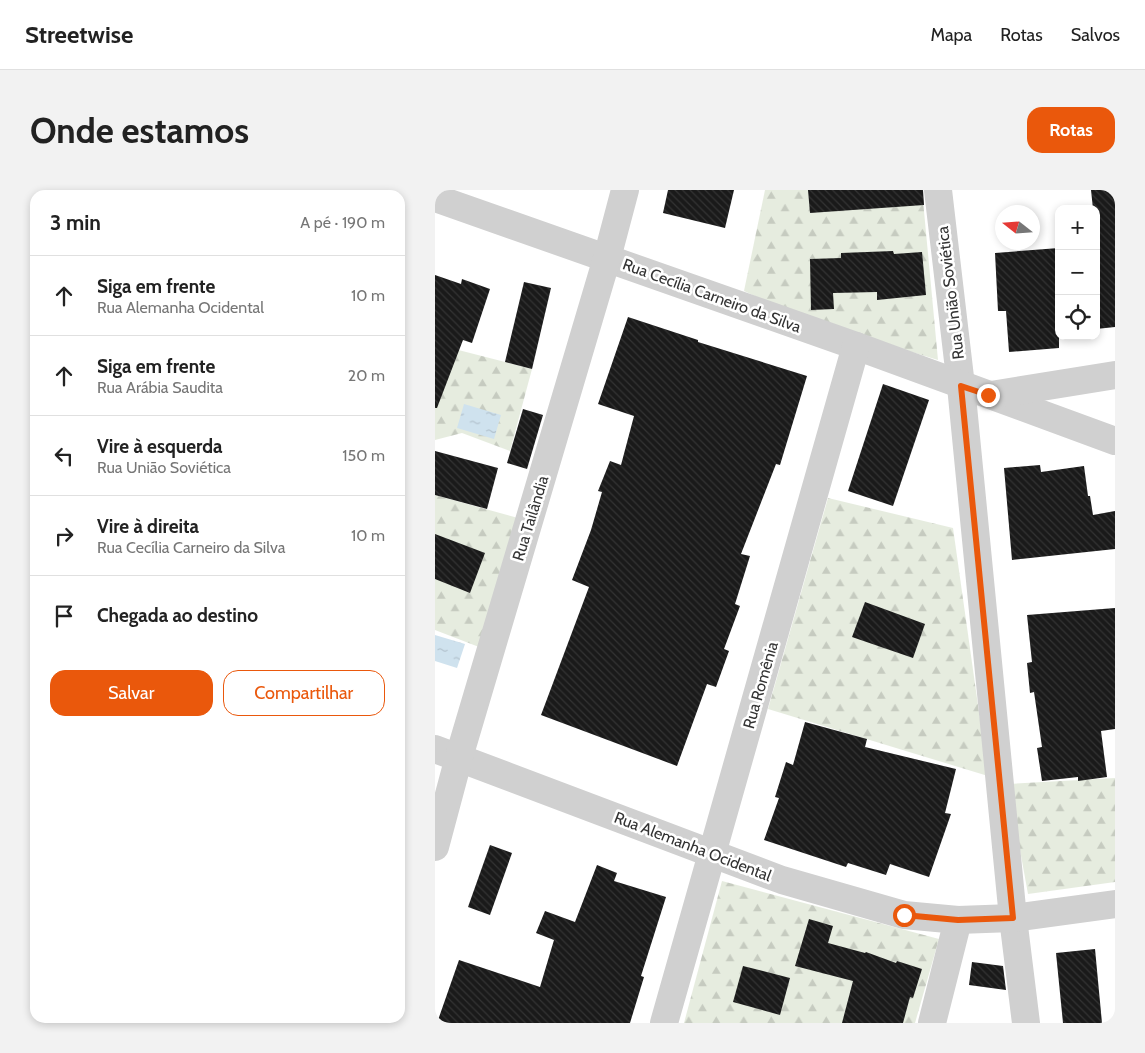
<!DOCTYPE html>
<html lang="pt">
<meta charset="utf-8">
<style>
body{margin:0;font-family:Cabin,sans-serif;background:#f2f2f2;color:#222}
.controls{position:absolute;right:15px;top:15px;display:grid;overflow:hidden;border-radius:10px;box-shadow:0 2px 8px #0003}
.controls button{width:45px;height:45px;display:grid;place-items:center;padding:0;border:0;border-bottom:1px solid #e0e0e0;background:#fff;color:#222;font:25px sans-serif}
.compass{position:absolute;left:560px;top:15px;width:45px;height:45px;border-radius:50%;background:#fff;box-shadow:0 2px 8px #0003;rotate:287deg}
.stop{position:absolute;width:15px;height:15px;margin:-11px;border:4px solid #ea580c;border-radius:50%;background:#fff}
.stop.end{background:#ea580c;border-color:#fff;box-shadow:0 1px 5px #0008}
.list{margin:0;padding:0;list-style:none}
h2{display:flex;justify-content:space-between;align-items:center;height:65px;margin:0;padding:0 20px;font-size:21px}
h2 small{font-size:16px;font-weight:400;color:#767676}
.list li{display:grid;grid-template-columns:32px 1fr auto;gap:15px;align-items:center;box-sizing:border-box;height:80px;padding:0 20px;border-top:1px solid #e0e0e0}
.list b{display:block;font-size:19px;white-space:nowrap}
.list p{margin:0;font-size:16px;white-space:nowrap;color:#767676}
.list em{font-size:16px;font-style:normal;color:#767676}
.actions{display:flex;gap:10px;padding:15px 20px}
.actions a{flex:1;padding:11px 0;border:1px solid #ea580c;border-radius:15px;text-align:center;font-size:18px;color:#ea580c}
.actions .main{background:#ea580c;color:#fff}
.icon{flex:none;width:28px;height:28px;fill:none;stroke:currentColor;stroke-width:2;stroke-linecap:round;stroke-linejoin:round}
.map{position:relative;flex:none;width:680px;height:833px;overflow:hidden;border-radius:15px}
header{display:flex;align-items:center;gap:30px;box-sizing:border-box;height:70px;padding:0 25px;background:#fff;border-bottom:1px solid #e0e0e0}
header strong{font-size:24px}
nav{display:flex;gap:28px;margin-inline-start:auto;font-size:18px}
.intro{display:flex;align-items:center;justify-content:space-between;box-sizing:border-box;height:120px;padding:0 30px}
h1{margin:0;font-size:35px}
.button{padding:12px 22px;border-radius:15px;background:#ea580c;color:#fff;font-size:18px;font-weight:700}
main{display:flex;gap:30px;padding:0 30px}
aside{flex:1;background:#fff;border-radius:15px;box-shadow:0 2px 8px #0003}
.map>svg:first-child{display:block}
</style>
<header>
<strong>Streetwise</strong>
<nav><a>Mapa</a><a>Rotas</a><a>Salvos</a></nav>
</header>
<div class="intro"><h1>Onde estamos</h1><a class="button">Rotas</a></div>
<main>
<aside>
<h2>3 min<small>A pé · 190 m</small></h2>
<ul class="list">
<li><svg class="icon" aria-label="ahead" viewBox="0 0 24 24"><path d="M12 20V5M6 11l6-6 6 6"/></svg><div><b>Siga em frente</b><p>Rua Alemanha Ocidental</p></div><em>10 m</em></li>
<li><svg class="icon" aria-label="ahead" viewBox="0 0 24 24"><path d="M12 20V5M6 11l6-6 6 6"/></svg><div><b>Siga em frente</b><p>Rua Arábia Saudita</p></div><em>20 m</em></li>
<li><svg class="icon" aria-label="left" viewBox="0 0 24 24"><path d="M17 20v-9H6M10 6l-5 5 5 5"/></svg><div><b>Vire à esquerda</b><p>Rua União Soviética</p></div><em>150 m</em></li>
<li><svg class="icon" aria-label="right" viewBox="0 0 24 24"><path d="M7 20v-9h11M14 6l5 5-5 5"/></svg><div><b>Vire à direita</b><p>Rua Cecília Carneiro da Silva</p></div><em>10 m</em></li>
<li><svg class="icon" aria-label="arrive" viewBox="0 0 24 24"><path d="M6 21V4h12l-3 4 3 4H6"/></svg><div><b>Chegada ao destino</b></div></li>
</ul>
<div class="actions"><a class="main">Salvar</a><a>Compartilhar</a></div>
</aside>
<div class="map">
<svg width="680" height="833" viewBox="0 0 680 833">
<defs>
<pattern id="forest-firs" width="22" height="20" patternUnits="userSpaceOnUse" patternTransform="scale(1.25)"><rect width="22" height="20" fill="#e6ecdf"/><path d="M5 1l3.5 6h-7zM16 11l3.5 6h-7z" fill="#c6cbc0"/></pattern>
<pattern id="water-ripples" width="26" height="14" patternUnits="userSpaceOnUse" patternTransform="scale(1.25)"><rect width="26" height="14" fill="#cfe2ee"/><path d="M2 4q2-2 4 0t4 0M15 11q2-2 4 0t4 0" fill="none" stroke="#b2c2cd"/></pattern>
<pattern id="building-back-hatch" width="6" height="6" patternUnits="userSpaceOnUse" patternTransform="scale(1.25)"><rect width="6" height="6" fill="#1a1a1a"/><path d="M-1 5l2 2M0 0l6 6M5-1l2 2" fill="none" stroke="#333"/></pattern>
</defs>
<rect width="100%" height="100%" fill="#fff"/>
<g fill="url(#forest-firs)">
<path d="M330 0H487L503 170 369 129 309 101Z"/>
<path d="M0 154 97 179 75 261 27 243 0 250Z"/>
<path d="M0 305 83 328 44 457 0 440Z"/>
<path d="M393 308 518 338 553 586 333 519Z"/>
<path d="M680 588V692L593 704 573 594Z"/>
<path d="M287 691 504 749 480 833H249Z"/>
</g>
<g fill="url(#water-ripples)">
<path d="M29 214 66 225 59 249 22 238Z"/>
<path d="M0 445 30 454 22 478 0 471Z"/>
</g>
<g fill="url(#building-back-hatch)">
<path d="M233 0H299L290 38 228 23Z"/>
<path d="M373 0H488L489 15 375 23Z"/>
<path d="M656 0H680V137L661 139V19H658Z"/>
<path d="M624 58V158L574 162 571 121H563L560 63Z"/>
<path d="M458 61 459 64 487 62 491 105 442 110V102L398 103 399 119 376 120 375 69 406 68V63Z"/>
<path d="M0 85 26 94 27 89 55 99 37 153 28 150 2 218H0Z"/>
<path d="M89 92 116 98 97 179 70 172Z"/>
<path d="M193 127 263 150V152L372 186 345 275 341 274 306 364 315 366 300 414 305 416 289 459 294 461 281 497 272 494 242 576 106 525 154 397 137 390 156 340 167 302 163 301 175 271 186 275 199 226 163 214Z"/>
<path d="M448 194 494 210 458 316 413 301Z"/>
<path d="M88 219 108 225 92 279 72 273Z"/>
<path d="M0 261 63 278 52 319 0 305Z"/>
<path d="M605 275 606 282 649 276 653 306H655L658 325 680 321V359L577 370 569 278Z"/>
<path d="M0 344 50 363 35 403 0 389Z"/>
<path d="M430 412 490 434 478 468 417 447Z"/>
<path d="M680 418V539L666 541 672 587 643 591V587L607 591 602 558 607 557 599 502 595 503 592 473 597 472 592 425Z"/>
<path d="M370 532 432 549 430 557 521 579 510 623 516 624 494 687 455 674 451 685 413 673 411 677 329 650 344 608 340 607 351 572 358 575Z"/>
<path d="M55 655 77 663 55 725 33 717Z"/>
<path d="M162 675 182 683 179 691 231 707 206 786 209 787 195 833H2L24 770 105 797 119 750 101 743 110 721 140 732Z"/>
<path d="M374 729 398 736 393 753 430 763 431 762 461 773 462 771 487 779 478 808 475 807 468 833H407L418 791 360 776Z"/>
<path d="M660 759 667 833H628L621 763Z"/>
<path d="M537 772 568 776 571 800 534 795Z"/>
<path d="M308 776 355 788 345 825 298 812Z"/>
</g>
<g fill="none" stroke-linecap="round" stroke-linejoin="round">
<g stroke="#d0d0d0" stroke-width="28">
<path d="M503 0 526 196 578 728 591 833"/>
<path d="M0 8 421 156 680 251"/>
<path d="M556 205 680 185"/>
<path d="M0 559 347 690 469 725 523 730 578 728 680 714"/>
<path d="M0 657 24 567 172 68 190 0"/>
<path d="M229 833 421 156"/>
<path d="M497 833 523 730"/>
</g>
</g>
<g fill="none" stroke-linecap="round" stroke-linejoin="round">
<path stroke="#ea580c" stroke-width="6" d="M469 725 523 730 578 728 526 196 553 205"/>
</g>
<g text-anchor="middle" stroke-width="5" stroke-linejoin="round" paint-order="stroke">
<g font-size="16" fill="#333" stroke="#fff">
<text transform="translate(515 103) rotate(-97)" y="6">Rua União Soviética</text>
<text transform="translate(277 105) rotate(20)" y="6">Rua Cecília Carneiro da Silva</text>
<text transform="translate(95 328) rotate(-73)" y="6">Rua Tailândia</text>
<text transform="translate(325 495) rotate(-74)" y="6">Rua Romênia</text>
<text transform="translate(258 656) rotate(21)" y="6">Rua Alemanha Ocidental</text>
</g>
</g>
</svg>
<div class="controls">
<button>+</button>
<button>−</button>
<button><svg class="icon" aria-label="locate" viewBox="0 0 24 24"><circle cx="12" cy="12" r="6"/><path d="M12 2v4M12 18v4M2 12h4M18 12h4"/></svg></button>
</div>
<svg class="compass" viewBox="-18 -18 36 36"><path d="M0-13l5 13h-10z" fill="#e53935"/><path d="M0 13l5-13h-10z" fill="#767676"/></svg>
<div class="stop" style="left:469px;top:725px"></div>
<div class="stop end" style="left:553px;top:205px"></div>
</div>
</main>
